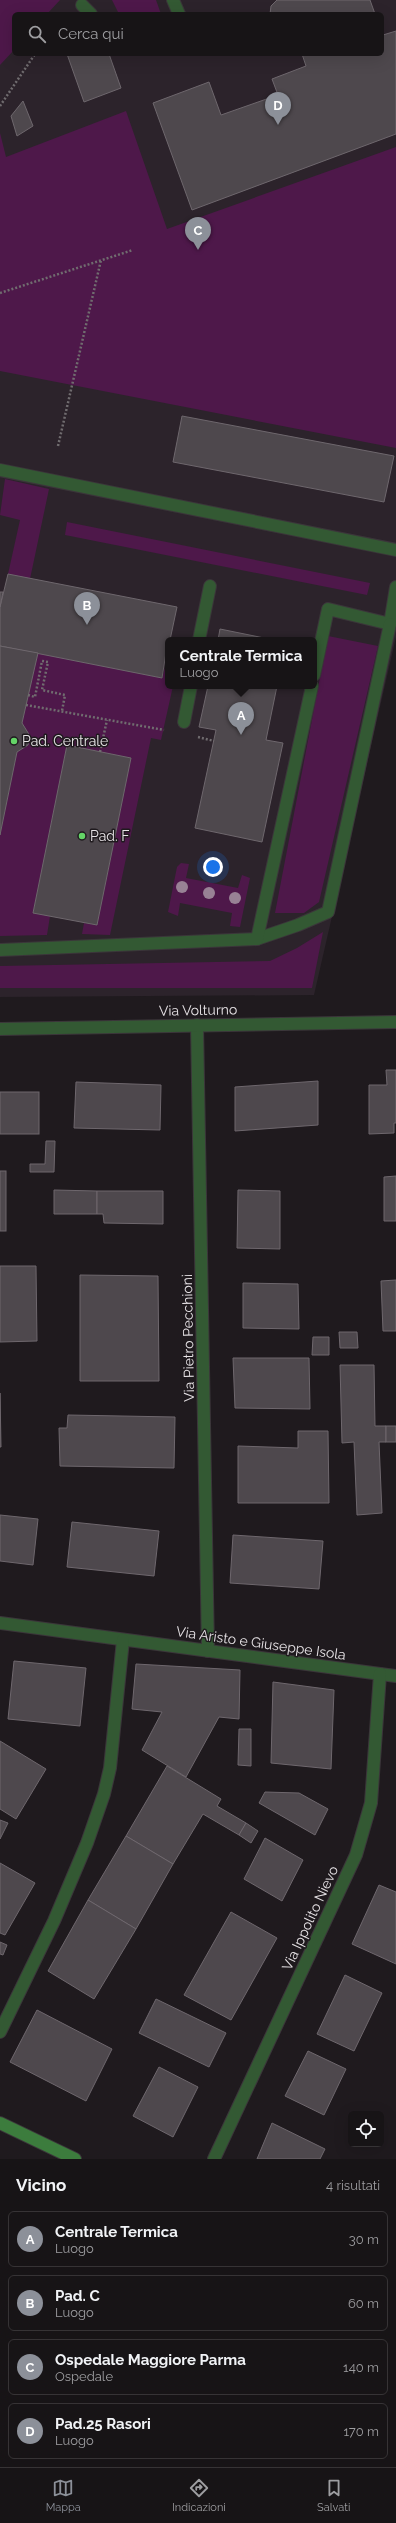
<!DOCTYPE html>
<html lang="it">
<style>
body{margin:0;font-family:Raleway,sans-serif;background:#201d1f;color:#f1f3f6}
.controls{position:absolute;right:12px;bottom:12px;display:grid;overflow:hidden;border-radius:6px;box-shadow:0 4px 16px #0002}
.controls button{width:36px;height:36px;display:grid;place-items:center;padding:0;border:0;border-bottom:1px solid #363335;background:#171416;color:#f1f3f6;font:20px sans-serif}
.you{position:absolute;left:213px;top:867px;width:14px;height:14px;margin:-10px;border:3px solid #fff;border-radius:50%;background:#1a73e8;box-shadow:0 0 0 6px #1a73e833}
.badge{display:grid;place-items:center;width:26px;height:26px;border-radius:50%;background:#8c9099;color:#fff;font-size:13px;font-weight:700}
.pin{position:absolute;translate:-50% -33px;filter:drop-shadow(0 1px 2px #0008)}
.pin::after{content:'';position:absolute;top:21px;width:14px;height:12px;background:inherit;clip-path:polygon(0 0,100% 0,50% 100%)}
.popup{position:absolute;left:165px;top:637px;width:152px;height:52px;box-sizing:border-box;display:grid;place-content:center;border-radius:6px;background:#171416;filter:drop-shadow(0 1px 3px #0005);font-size:13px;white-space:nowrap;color:#9e9ea1}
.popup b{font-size:15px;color:#f1f3f6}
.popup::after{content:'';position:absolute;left:50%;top:100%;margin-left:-8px;border:8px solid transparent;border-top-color:#171416}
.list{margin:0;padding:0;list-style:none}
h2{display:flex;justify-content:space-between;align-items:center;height:52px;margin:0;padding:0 16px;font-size:17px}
h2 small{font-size:13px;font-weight:400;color:#9e9ea1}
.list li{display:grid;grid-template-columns:26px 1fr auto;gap:12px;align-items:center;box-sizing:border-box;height:56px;margin:0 8px 8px;padding:0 8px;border:1px solid #363335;border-radius:6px}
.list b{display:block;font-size:15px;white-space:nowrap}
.list p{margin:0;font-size:13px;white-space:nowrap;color:#9e9ea1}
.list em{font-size:13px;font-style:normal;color:#9e9ea1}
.icon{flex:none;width:22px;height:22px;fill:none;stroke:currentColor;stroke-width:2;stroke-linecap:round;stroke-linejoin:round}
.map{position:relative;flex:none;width:396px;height:2159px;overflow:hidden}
.search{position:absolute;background:#171416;box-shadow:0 4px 16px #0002;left:12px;right:12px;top:12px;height:44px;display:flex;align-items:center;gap:10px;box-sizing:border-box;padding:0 14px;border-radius:6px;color:#9e9ea1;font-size:15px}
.sheet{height:308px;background:#171416}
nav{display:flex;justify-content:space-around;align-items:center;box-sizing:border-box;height:56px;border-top:1px solid #363335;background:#171416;font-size:11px;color:#9e9ea1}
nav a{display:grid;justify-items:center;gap:2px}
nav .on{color:#8c9099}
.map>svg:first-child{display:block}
</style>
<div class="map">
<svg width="396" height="2159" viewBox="0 0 396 2159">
<rect width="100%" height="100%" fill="#1f1a1e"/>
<path fill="#2c232b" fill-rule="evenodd" d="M0 0H396V637L314 995 0 997ZM14 14H382V54H14ZM168 640H314V686H168Z"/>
<g fill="#4e184a">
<path d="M0 0H60L47 14H14V50L0 65Z"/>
<path d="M112 0H156L161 14H119Z"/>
<path d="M126 111 167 229 396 147V448L0 371V133L6 157Z"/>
<path d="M5 479 49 489 30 579 8 574 20 520 0 515Z"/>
<path d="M67 522 370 583 367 595 65 535Z"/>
<path d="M328 636 378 646 319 902 304 913H275Z"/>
<path d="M38 653 162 678 168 658V686H173L161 740 151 738 110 935 82 934 84 923 97 925 131 758 67 745 33 913 50 916 47 935 0 936V835L17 752 28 745 30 736 22 723Z"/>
<path d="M181 863 189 864 186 878 238 888 242 875 250 878 240 927 230 926 232 913 180 903 178 916 168 912 177 867Z"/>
<path d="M323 932 312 988H0V966L270 961 297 948Z"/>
</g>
<g fill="#4e484d" stroke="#6e676d">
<path d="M277 0H370L375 14H270L271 6Z"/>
<path d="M396 31V134L192 210 153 103 209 82 221 115 278 95 272 79 306 66 302 54H382V33L383 35Z"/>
<path d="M67 54H109L121 88 84 102Z"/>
<path d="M23 101 33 126 17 136 11 116Z"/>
<path d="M182 416 394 456 384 502 173 462Z"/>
<path d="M8 574 177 607 170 640H168L162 678 0 646V607Z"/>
<path d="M0 592H3L0 607Z"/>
<path d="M220 629 274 640H218Z"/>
<path d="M0 646 38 653 22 723 30 736 28 745 17 752 0 835Z"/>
<path d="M208 686H277L266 740 283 743 262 842 195 828 216 730 199 727Z"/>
<path d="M67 745 131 758 97 925 33 913Z"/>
<path d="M386 1070H396V1123H394V1133L369 1134V1085H387Z"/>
<path d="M318 1081V1125L235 1131V1087Z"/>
<path d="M76 1082 161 1085 160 1130 74 1128Z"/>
<rect x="0" y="1092" width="39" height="42"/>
<path d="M46 1141H55L54 1172H30V1164H45Z"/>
<rect x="0" y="1171" width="6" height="60"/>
<path d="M396 1176V1221H384V1177Z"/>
<path d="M54 1190 97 1191V1214H54Z"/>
<path d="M238 1190 280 1191V1249L237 1248Z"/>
<path d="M97 1191H163V1224L104 1223 103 1214H97Z"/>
<path d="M0 1266H36L37 1341 0 1342Z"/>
<path d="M80 1275 158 1276 159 1381H80Z"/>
<path d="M396 1280V1331H383L381 1281Z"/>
<path d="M243 1283 298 1284 299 1329 243 1328Z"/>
<path d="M339 1332H357L358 1348H340Z"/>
<path d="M313 1337H329V1355H312Z"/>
<path d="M233 1358H309L310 1409 235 1408Z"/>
<path d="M340 1365H374L375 1426H386V1442H379L382 1513 357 1515 354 1442 342 1443Z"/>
<path d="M0 1393 1 1447H0Z"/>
<path d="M68 1415 175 1417 174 1468 60 1466 59 1428H67Z"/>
<rect x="386" y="1426" width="10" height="16"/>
<path d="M298 1431H328L329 1503H238V1446L298 1448Z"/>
<path d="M0 1515 38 1519 33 1565 0 1561Z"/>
<path d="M72 1522 159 1531 154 1576 67 1567Z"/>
<path d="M233 1535 323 1541 319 1589 230 1583Z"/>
<path d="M14 1661 86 1668 80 1726 8 1719Z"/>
<path d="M136 1664 240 1670 239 1719 219 1717 186 1777 142 1750 162 1712 132 1709Z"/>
<path d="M273 1682 334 1690 331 1769 271 1763Z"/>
<path d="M239 1729H251V1766L238 1765Z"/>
<path d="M0 1741 46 1769 16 1819 0 1809Z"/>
<path d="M167 1766 221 1799 217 1806 246 1823 239 1835 203 1814 173 1864 126 1836Z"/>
<path d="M265 1792 299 1793 328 1809 315 1835 259 1803Z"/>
<path d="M0 1820 8 1823 0 1839Z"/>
<path d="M246 1823 258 1831 251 1843 239 1835Z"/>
<path d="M126 1836 173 1864 136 1929 88 1900Z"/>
<path d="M265 1838 303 1860 282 1901 244 1879Z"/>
<path d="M0 1863 35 1883 5 1935 0 1933Z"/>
<path d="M379 1885 396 1892V1964L352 1944Z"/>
<path d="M88 1900 136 1929 94 1999 48 1971Z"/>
<path d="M231 1912 277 1938 231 2020 184 1995Z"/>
<path d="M0 1942 7 1945 3 1955 0 1954Z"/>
<path d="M345 1975 382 1993 354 2051 317 2034Z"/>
<path d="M156 1999 226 2033 209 2067 139 2033Z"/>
<path d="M37 2010 112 2049 86 2101 10 2062Z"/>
<path d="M308 2051 346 2069 324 2115 285 2096Z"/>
<path d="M159 2067 198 2087 173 2137 133 2116Z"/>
<path d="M272 2123 325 2149 320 2159H257Z"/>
</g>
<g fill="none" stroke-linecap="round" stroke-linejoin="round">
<g stroke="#3b363a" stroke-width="14">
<g id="service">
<path d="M173 0 179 14"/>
<path d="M82 5 91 14"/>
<path d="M0 470 396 550"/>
<path d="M199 640 210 586"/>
<path d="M314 675 328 609 390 624 396 587"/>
<path d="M184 722 191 686"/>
<path d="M257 939 298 925 328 912 390 624"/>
<path d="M0 950 257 939 312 686"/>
</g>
</g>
<g stroke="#3b363a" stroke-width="14">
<g id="minor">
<path d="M197 1025 208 1651"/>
<path d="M0 1623 396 1676"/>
<path d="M0 2032 54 1921 87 1843 104 1794 110 1768 123 1640"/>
<path d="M214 2159 356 1855 371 1803 380 1674"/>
</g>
</g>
<g stroke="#3b363a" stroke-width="14">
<path id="tertiary" d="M0 1029 396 1022"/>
</g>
<g stroke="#3b363a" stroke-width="14">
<path id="secondary" d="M0 2123 75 2159"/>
</g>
<g stroke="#706c6f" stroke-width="2.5" stroke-dasharray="2 2" stroke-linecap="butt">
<path d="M0 106 35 54"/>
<path d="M0 293 133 250"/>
<path d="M58 446 101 260"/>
<path d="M28 695 35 697 42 661 48 662 42 690 65 695 62 711"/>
<path d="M26 705 164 730"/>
<path d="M198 737 214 741"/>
<path d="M100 752 107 720"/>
</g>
<use href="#service" stroke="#335933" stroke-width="12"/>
<use href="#minor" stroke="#335933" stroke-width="12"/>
<use href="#tertiary" stroke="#335933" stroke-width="12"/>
<use href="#secondary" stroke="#3c7c3d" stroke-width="12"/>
</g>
<g fill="#988295">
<circle cx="182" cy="887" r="6"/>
<circle cx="209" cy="893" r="6"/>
<circle cx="235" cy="898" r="6"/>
</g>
<g fill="#64d467" stroke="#1f1a1e" stroke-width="1.5">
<circle cx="14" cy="741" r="4"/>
<circle cx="82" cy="836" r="4"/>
</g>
<g text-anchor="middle" stroke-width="3" stroke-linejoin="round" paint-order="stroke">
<g font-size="14" fill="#e7e3e6" stroke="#1f1a1e" text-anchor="start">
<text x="22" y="746">Pad. Centrale</text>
<text x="90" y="841">Pad. F</text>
</g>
<g font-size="14" fill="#e7e3e6" stroke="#1f1a1e">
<text transform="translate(198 1010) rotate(-1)" y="5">Via Volturno</text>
<text transform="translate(188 1338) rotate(-91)" y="5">Via Pietro Pecchioni</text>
<text transform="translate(261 1643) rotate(8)" y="5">Via Aristo e Giuseppe Isola</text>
<text transform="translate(310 1918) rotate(-65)" y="5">Via Ippolito Nievo</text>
</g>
</g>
</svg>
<div class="controls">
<button><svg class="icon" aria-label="locate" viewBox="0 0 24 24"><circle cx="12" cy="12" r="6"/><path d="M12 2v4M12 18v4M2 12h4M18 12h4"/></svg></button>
</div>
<div class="you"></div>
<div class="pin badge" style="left:241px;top:735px">A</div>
<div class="popup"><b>Centrale Termica</b>Luogo</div>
<div class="pin badge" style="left:87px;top:625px">B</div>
<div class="pin badge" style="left:198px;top:250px">C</div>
<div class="pin badge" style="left:278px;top:125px">D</div>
<div class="search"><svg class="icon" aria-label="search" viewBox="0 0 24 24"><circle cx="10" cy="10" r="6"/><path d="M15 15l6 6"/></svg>Cerca qui</div>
</div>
<section class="sheet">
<h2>Vicino<small>4 risultati</small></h2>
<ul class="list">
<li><span class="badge">A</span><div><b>Centrale Termica</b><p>Luogo</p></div><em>30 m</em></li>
<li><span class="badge">B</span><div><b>Pad. C</b><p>Luogo</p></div><em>60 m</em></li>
<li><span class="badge">C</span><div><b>Ospedale Maggiore Parma</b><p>Ospedale</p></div><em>140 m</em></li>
<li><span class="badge">D</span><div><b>Pad.25 Rasori</b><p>Luogo</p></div><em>170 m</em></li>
</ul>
</section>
<nav>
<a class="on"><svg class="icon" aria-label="map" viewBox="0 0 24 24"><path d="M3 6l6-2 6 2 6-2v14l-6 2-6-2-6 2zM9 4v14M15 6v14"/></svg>Mappa</a>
<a><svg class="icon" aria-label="directions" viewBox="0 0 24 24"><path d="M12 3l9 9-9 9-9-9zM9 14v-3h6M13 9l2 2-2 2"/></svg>Indicazioni</a>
<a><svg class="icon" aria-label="saved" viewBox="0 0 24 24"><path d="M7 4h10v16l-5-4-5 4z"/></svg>Salvati</a>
</nav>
